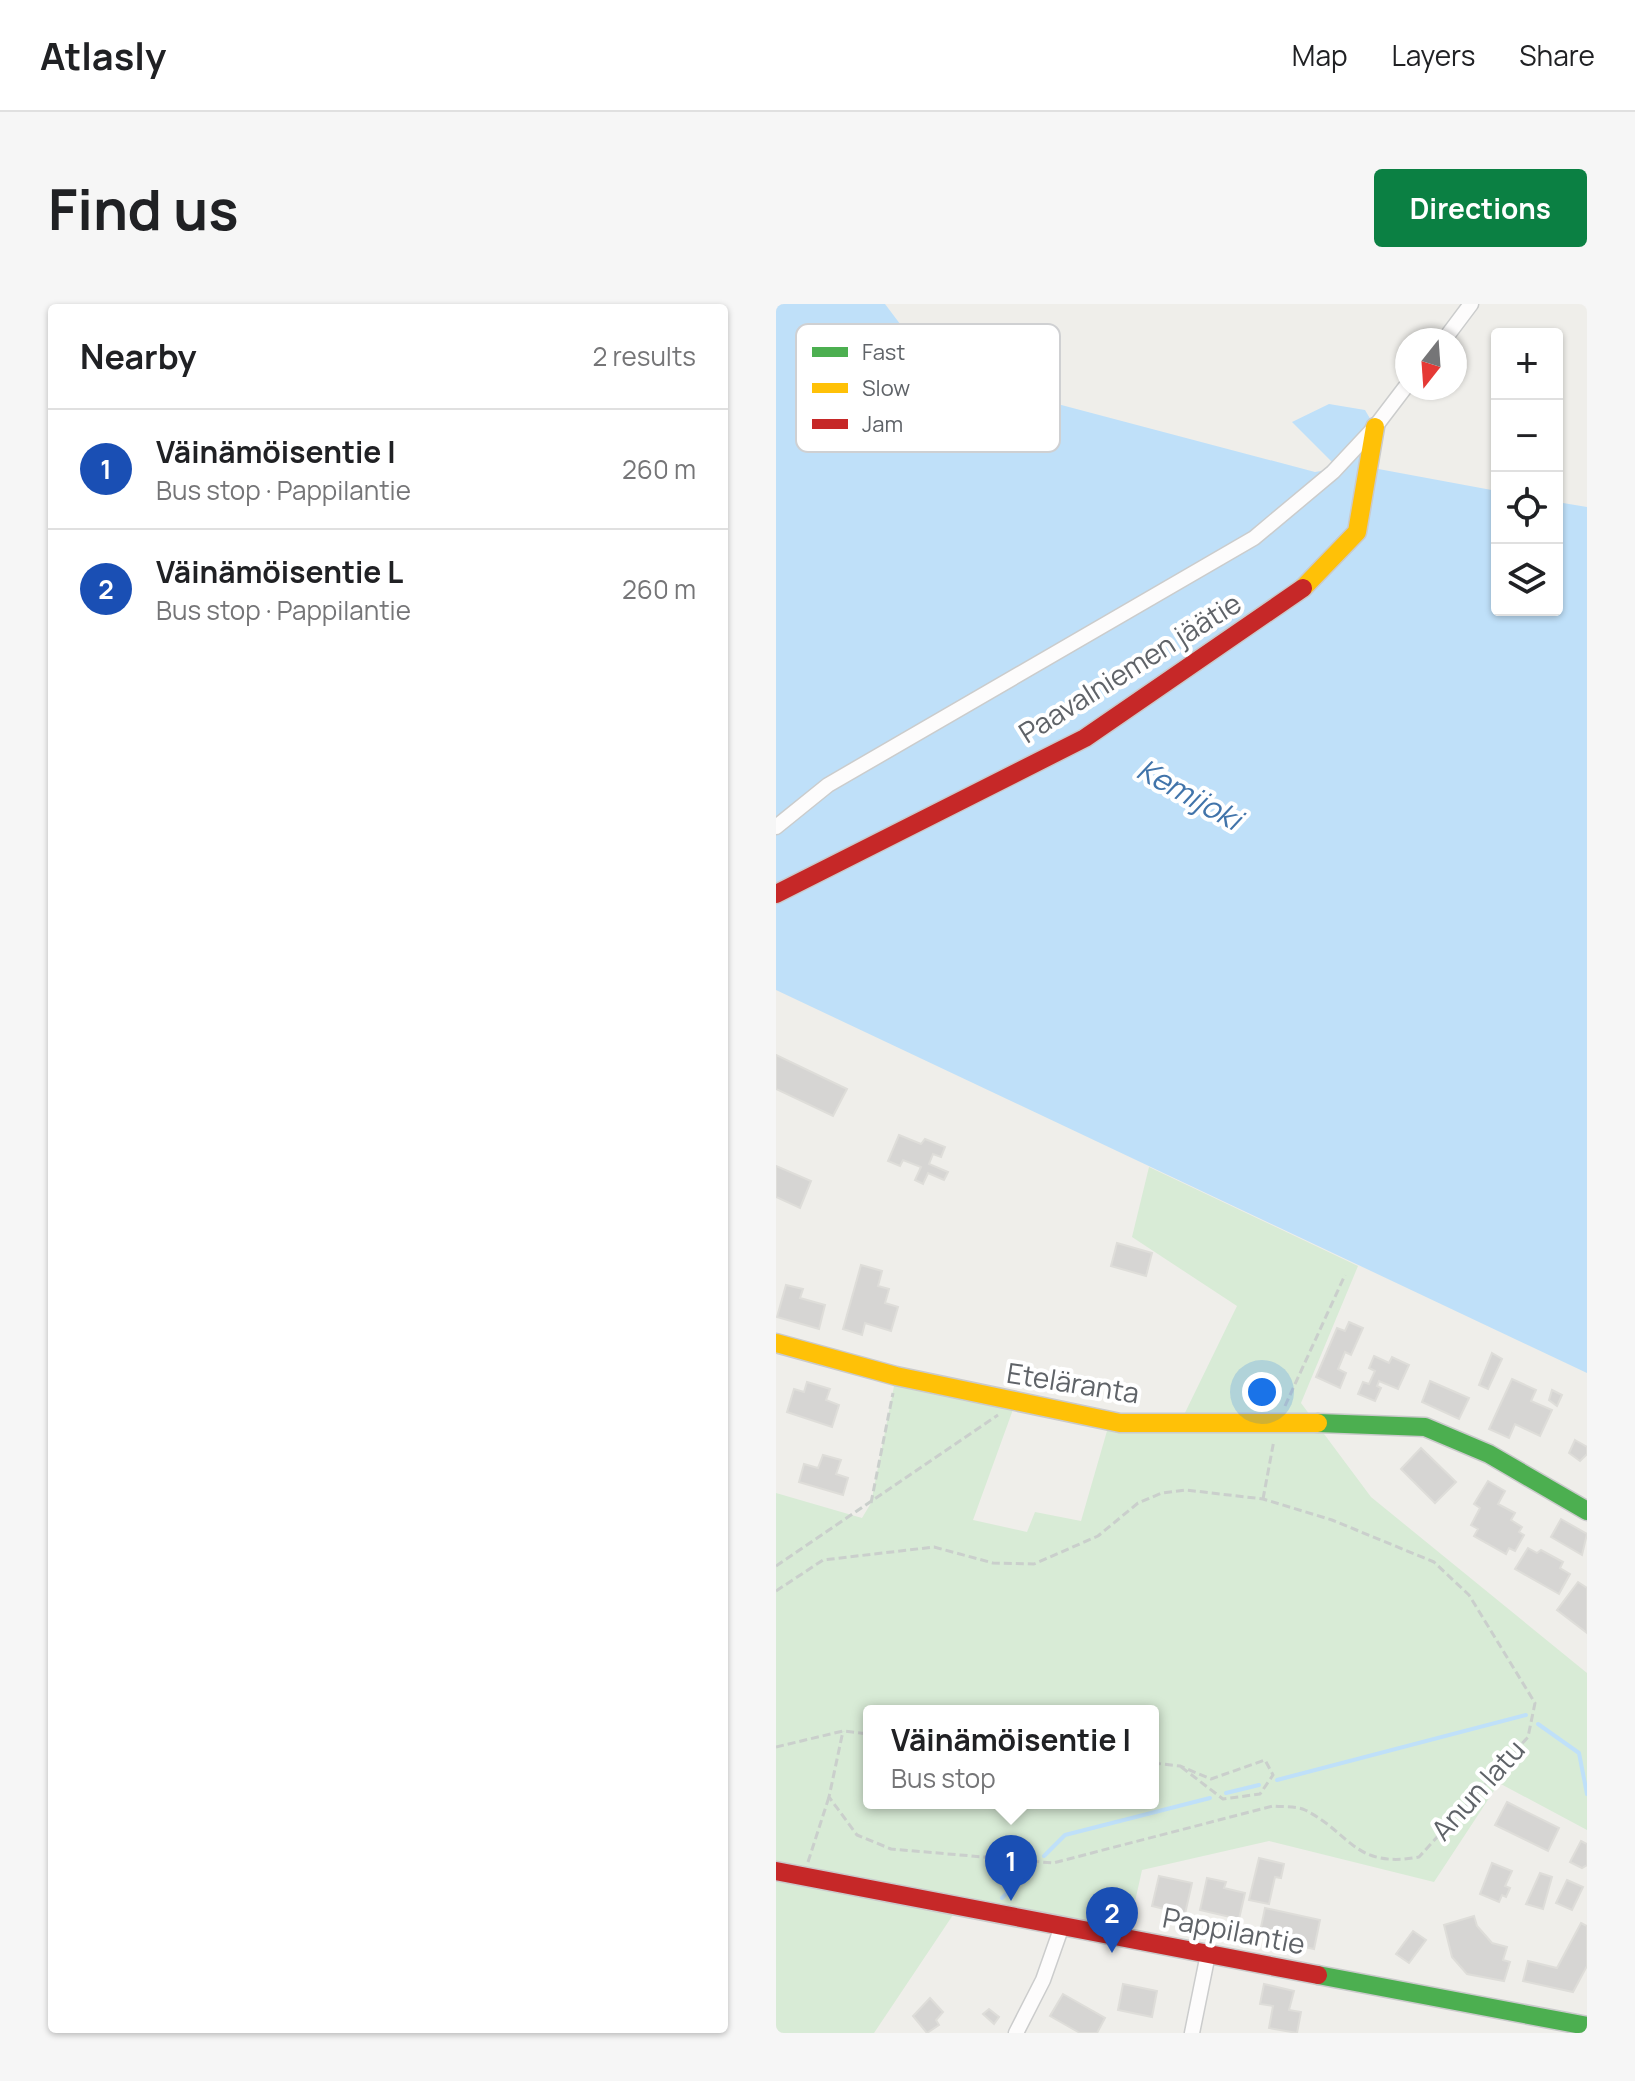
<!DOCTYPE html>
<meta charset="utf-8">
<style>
body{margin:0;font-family:Manrope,sans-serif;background:#f6f6f6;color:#202124}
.controls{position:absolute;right:24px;top:24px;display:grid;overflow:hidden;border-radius:8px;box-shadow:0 2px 6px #0004}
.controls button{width:72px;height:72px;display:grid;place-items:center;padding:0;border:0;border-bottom:2px solid #e0e0e0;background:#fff;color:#202124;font:40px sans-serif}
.compass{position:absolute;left:619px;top:24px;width:72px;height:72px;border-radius:50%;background:#fff;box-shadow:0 2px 6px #0004;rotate:197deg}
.you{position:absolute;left:486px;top:1088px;width:28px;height:28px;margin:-20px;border:6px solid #fff;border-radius:50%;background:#1a73e8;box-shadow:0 0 0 12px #1a73e833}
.badge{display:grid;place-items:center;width:52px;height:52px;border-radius:50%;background:#0b8043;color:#fff;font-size:26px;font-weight:700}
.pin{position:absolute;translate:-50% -66px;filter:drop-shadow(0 2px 4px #0008)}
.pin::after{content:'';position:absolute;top:42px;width:28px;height:24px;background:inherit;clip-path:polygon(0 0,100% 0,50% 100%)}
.popup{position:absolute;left:87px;top:1401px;width:296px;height:104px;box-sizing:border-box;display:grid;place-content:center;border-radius:8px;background:#fff;filter:drop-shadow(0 2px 6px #0005);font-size:26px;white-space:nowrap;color:#757577}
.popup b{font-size:30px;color:#202124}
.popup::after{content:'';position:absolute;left:50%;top:100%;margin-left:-16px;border:16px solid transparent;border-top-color:#fff}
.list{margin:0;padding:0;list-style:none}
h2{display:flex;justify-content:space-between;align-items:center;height:104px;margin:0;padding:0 32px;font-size:34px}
h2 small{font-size:26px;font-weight:400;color:#757577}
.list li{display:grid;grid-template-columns:52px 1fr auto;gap:24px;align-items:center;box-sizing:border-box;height:120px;padding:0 32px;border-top:2px solid #e0e0e0}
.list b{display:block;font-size:30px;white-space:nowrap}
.list p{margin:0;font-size:26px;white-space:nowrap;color:#757577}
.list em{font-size:26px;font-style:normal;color:#757577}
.icon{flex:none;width:44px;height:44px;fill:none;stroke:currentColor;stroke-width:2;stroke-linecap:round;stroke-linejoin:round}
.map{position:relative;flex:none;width:811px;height:1729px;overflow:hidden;border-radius:8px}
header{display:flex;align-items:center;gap:48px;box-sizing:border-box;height:112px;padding:0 40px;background:#fff;border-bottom:2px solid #e0e0e0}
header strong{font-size:38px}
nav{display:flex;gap:44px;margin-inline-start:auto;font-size:28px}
.intro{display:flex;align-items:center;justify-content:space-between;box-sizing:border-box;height:192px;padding:0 48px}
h1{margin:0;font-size:56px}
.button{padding:20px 36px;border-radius:8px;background:#0b8043;color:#fff;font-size:28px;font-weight:700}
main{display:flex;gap:48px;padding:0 48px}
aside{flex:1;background:#fff;border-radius:8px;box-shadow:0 2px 6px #0004}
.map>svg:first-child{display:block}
</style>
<header>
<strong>Atlasly</strong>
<nav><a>Map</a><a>Layers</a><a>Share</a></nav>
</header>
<div class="intro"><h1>Find us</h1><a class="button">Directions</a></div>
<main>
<aside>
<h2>Nearby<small>2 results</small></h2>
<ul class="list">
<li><span class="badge" style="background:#1a4fb4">1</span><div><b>Väinämöisentie I</b><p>Bus stop · Pappilantie</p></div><em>260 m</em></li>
<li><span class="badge" style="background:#1a4fb4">2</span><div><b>Väinämöisentie L</b><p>Bus stop · Pappilantie</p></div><em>260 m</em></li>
</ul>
</aside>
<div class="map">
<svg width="811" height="1729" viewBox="0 0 811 1729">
<rect width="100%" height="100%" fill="#efeeea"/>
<path fill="#d8ebd6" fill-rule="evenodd" d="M373 863 582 962 525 1099 595 1193 811 1369V1526L723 1479 658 1578 493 1537 366 1566 352 1629 187 1596 98 1729H0V1189L86 1214 95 1199 120 1072 239 1100 197 1216 251 1228 259 1208 305 1217 331 1127 404 1119 461 1002 356 933ZM93 1407H377V1499H93Z"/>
<path fill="#bfe0f9" d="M0 0H109L155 61 236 88 539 168 551 166 556 158 516 118 553 100 589 106 599 123 597 164 721 187V306H781V198L811 203V1069L0 686Z"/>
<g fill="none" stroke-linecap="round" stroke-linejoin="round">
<g stroke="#bfe0f9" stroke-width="4">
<path d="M762 1420 803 1449 811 1490"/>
<path d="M501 1476 750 1411"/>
<path d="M450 1489 483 1481"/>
<path d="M268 1552 289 1531 434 1494"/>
<path d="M226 1594 256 1564"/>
</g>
</g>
<g fill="#d6d5d3" stroke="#deddd9" stroke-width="2">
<path d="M0 751 71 785 57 812 0 785Z"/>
<path d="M123 831 145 840 149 835 169 843 165 853 157 850 153 860 172 868 168 876 152 869 147 880 139 876 145 863 127 856 124 862 112 857Z"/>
<path d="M0 862 35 877 24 904 0 893Z"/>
<path d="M341 939 376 949 370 972 335 962Z"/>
<path d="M85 961 106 967 102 982 113 985 109 999 122 1003 115 1027 89 1019 86 1031 67 1025Z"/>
<path d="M10 981 27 985 24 994 49 1001 43 1025 1 1013Z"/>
<path d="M573 1018 587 1024 575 1051 569 1048 562 1065 570 1069 564 1084 540 1073 561 1024 569 1027Z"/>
<path d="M716 1049 726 1055 712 1085 703 1081Z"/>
<path d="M598 1052 613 1059 616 1053 633 1061 622 1085 603 1077 601 1082 605 1084 599 1097 582 1090 587 1078 593 1080 599 1067 593 1064Z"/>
<path d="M736 1075 760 1086 755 1097 776 1106 764 1132 739 1120 733 1134 713 1125Z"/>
<path d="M654 1077 693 1094 683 1115 646 1098Z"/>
<path d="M31 1078 54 1085 50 1096 63 1101 56 1123 11 1108 18 1085 28 1088Z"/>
<path d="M776 1086 786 1091 781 1102 773 1096Z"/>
<path d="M799 1136 811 1143V1150L804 1157 793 1149Z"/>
<path d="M645 1144 680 1178 659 1199 625 1165Z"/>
<path d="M47 1151 65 1156 60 1170 72 1174 67 1191 23 1178 28 1160 42 1164Z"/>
<path d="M712 1177 729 1187 722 1200 739 1209 735 1216 746 1223 743 1228 748 1231 739 1247 733 1244 730 1250 698 1232 702 1225 695 1221 704 1204 698 1200Z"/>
<path d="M785 1215 811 1230 806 1251 775 1233Z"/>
<path d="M752 1244 761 1249 765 1246 787 1258 784 1264 794 1270 783 1290 739 1265Z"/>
<path d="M802 1278 811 1284V1329L781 1306Z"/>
<path d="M731 1498 783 1524 772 1547 719 1521Z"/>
<path d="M805 1537 811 1540V1561L806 1564 794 1558Z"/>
<path d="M483 1554 508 1560 505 1574 499 1573 493 1600 473 1596Z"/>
<path d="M716 1559 736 1567 729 1582 734 1584 730 1593 726 1591 723 1598 704 1590Z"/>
<path d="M764 1569 776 1573 767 1605 750 1600Z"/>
<path d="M383 1572 416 1579 409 1610 376 1602Z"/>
<path d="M431 1574 450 1578 448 1584 469 1589 463 1615 424 1606Z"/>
<path d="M791 1576 807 1583 796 1606 780 1599Z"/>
<path d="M489 1604 544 1616 538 1645 483 1633Z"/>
<path d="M698 1612 701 1622 716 1639 731 1643 727 1656 734 1658 728 1677 691 1670 676 1653 668 1621Z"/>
<path d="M805 1619 811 1622V1662L797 1688 747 1677 752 1657 781 1664Z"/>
<path d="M637 1627 650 1636 633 1659 620 1650Z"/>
<path d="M347 1680 381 1687 376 1713 342 1706Z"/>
<path d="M488 1680 518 1687 513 1706 525 1708 521 1729 493 1724 497 1702 484 1700Z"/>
<path d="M287 1690 329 1714 321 1729H304L274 1712Z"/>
<path d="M154 1694 167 1708 160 1716 163 1721 151 1729 137 1712Z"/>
<path d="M213 1705 223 1713 218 1720 207 1710Z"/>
</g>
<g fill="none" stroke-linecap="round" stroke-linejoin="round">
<g stroke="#cbcccc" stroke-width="17">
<g id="street">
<path d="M668 36 695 0"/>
<path d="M0 523 52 481 478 234 557 168 599 123 631 81"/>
<path d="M240 1729 267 1676 286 1622"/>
<path d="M416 1729 432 1650"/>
</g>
</g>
<g stroke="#cacacb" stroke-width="21">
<g id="fast">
<path d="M542 1119 649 1123 713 1150 811 1207"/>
<path d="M542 1671 811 1722"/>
</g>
</g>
<g stroke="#cacacb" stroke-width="21">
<g id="slow">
<path d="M527 284 581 228 599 123"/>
<path d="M0 1039 120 1072 344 1119H542"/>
</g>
</g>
<g stroke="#cacacb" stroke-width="21">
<g id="jam">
<path d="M0 590 309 434 527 284"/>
<path d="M0 1567 542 1671"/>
</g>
</g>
<g stroke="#cacfcc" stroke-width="3" stroke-dasharray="8 4" stroke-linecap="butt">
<path d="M509 1102 569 971"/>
<path d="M487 1195 498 1136"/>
<path d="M95 1199 117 1089"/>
<path d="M0 1262 222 1111"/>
<path d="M0 1287 47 1256 158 1243 217 1259 258 1260 322 1232 362 1199 386 1189 410 1186 487 1195 556 1216 658 1258 693 1291 759 1399 752 1433 643 1553C578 1565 575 1529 529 1506 520 1502 506 1503 497 1502L277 1559 115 1545 81 1531 53 1493 67 1427"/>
<path d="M0 1443 67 1427 93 1430"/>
<path d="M377 1459 404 1462 435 1475 489 1456 497 1471 484 1490 447 1495 404 1462"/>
<path d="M32 1558 53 1493"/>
</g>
<use href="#street" stroke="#fdfcfc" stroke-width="14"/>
<use href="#fast" stroke="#4caf50" stroke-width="18"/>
<use href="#slow" stroke="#ffc107" stroke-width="18"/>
<use href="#jam" stroke="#c62828" stroke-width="18"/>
</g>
<g text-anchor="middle" stroke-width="8" stroke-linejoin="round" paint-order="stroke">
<g font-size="28" fill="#5f6368" stroke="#fff">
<text transform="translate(354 364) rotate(-32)" y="10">Paavalniemen jäätie</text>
<text transform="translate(297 1079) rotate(9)" y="10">Eteläranta</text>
<text transform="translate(702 1486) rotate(-48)" y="10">Anun latu</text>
<text transform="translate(458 1627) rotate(11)" y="10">Pappilantie</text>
</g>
<g font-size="30" font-style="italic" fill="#4174aa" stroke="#fff">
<text transform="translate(413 491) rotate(29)" y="10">Kemijoki</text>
</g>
</g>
<rect x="20" y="20" width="264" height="128" rx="12" fill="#fff" stroke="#cfd0d2" stroke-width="2"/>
<rect x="36" y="43" width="36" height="10" fill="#4caf50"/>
<rect x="36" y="79" width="36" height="10" fill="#ffc107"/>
<rect x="36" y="115" width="36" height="10" fill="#c62828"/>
<g font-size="22" fill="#5f6368">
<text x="86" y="56">Fast</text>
<text x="86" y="92">Slow</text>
<text x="86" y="128">Jam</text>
</g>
</svg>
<div class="controls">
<button>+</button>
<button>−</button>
<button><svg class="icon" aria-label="locate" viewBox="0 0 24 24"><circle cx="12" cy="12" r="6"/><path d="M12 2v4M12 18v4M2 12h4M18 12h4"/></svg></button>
<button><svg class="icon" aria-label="layers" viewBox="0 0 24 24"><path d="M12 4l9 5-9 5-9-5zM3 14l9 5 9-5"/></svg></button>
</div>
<svg class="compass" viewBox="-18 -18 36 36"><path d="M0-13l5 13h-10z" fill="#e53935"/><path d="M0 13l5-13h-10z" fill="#757577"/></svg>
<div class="you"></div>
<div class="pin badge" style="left:235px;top:1597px;background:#1a4fb4">1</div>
<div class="popup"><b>Väinämöisentie I</b>Bus stop</div>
<div class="pin badge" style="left:336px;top:1649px;background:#1a4fb4">2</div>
</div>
</main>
